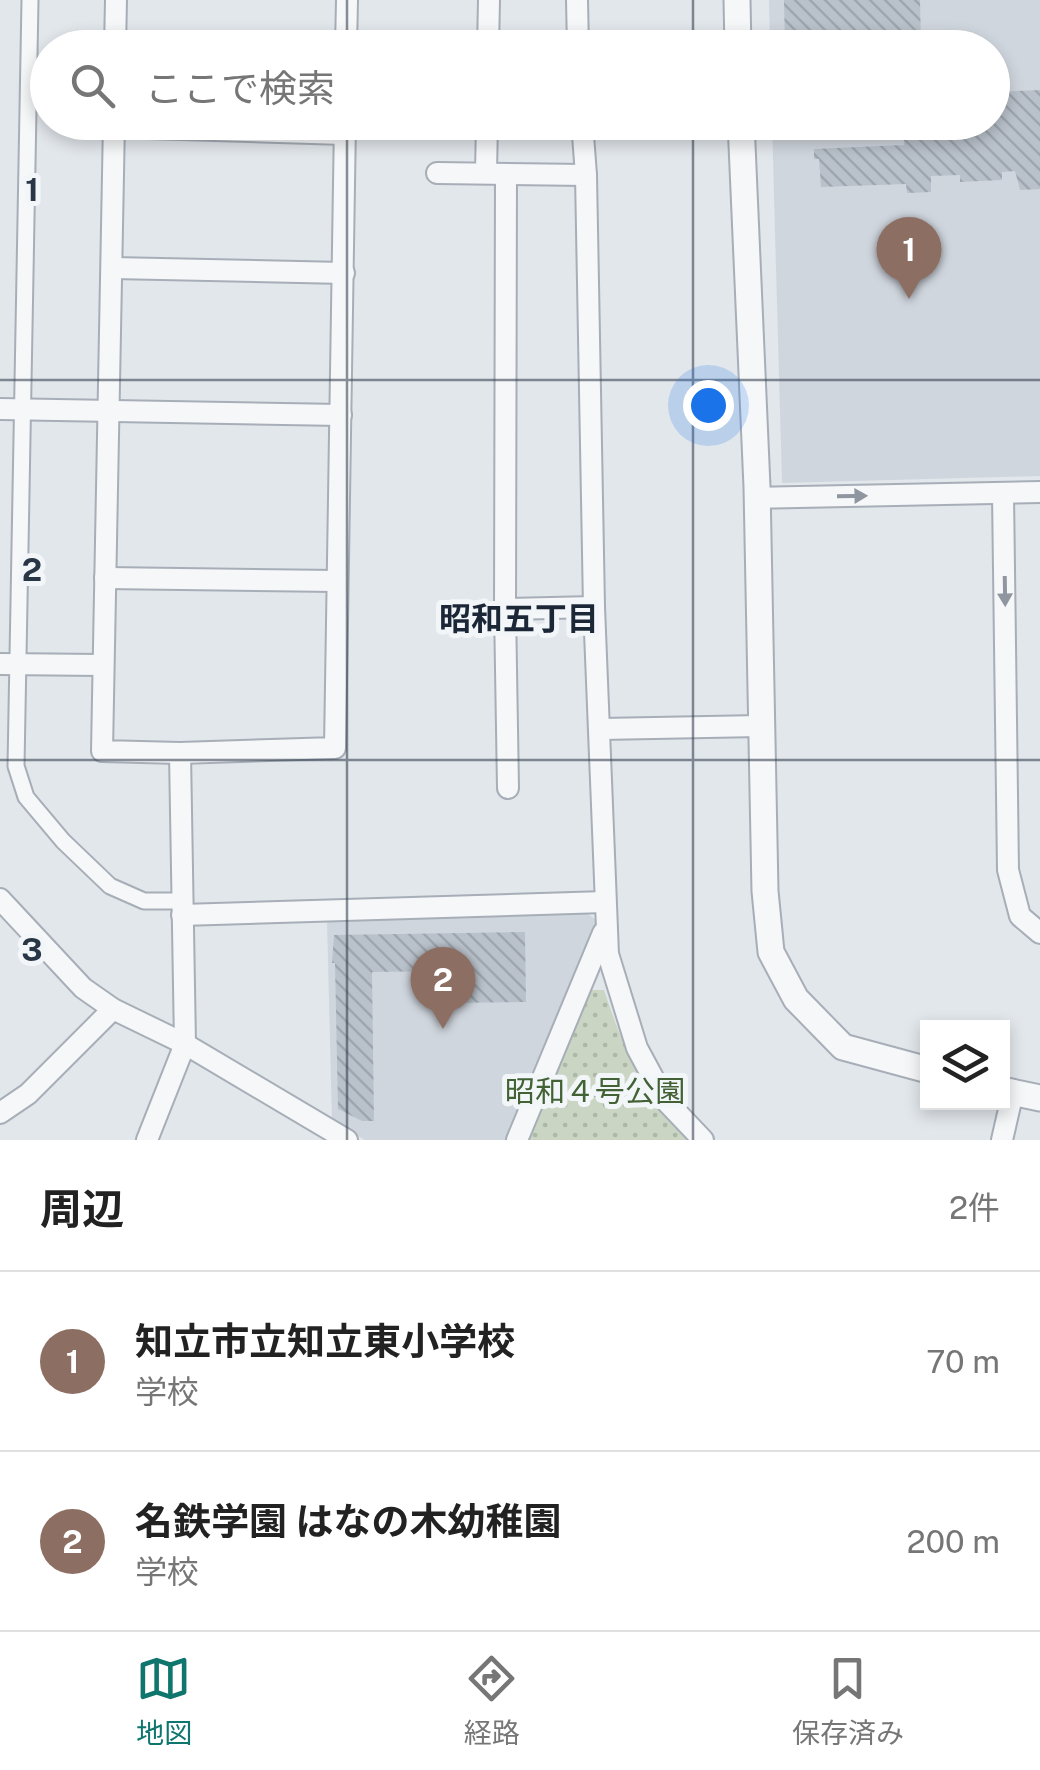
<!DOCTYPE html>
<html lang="ja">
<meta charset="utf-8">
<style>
body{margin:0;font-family:"Public Sans","Noto Sans JP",sans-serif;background:#f6f6f6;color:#222}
.controls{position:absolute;right:30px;bottom:30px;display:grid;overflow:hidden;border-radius:0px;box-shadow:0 5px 15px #0003}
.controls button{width:90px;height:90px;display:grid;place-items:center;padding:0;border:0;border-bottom:2px solid #e0e0e0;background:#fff;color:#222;font:50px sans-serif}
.you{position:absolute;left:708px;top:405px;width:35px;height:35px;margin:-25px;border:8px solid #fff;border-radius:50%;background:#1a73e8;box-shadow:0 0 0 15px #1a73e833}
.badge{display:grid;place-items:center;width:65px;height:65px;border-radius:50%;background:#0f766e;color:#fff;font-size:32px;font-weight:700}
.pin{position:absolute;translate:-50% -82px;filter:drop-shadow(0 2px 5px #0008)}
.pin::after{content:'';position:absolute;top:52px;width:35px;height:30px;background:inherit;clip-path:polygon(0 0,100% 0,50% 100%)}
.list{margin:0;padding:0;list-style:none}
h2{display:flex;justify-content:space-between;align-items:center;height:130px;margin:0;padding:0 40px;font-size:42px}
h2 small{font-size:32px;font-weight:400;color:#767676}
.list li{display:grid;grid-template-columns:65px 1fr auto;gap:30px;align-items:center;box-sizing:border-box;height:180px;padding:0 40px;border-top:2px solid #e0e0e0}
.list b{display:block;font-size:38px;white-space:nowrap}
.list p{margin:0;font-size:32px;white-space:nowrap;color:#767676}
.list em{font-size:32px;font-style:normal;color:#767676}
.icon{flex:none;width:55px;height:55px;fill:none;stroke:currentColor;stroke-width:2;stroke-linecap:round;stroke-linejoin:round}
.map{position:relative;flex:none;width:1040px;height:1140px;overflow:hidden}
.search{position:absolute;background:#fff;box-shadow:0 5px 15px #0003;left:30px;right:30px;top:30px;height:110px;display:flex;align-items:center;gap:25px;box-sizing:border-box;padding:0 35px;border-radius:55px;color:#767676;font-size:38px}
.sheet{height:490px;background:#fff}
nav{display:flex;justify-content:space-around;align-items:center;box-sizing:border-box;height:140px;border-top:2px solid #e0e0e0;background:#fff;font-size:28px;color:#767676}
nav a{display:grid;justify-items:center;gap:5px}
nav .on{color:#0f766e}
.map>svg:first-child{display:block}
</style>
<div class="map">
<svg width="1040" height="1140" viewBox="0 0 1040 1140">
<defs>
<pattern id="green-dots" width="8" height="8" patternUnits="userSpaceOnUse" patternTransform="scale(2.5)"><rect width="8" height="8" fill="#cad6c3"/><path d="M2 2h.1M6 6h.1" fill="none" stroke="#aeb8a9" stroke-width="1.8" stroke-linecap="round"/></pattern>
<pattern id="building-back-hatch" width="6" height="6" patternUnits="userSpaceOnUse" patternTransform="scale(2.5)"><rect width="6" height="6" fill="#b9c1ca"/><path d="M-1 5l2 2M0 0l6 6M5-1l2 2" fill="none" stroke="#9fa6af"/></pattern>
</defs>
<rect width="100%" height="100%" fill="#e2e7ec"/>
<g fill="#d0d6de">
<path d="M769 0H1040V476L782 483 772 123 992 122V48L770 47Z"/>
<path d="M588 914 596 920 595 937 510 1140H365L332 1121 327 920Z"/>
</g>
<path fill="url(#green-dots)" d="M589 990H604C622 1045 645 1100 689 1140H524Z"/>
<g fill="url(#building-back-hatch)">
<path d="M784 0H920L921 48H785Z"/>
<path d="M1040 90V189L1020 190 1015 171 1002 172V180L960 182V175L931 176V192L907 193 906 184 821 187 819 159H814V149L904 145 903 122H992V92Z"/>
<path d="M525 932 526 1002 451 1003 450 971 372 972 374 1121H362L338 1109 335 963H332L334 935Z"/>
</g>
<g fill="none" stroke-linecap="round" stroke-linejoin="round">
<g stroke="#a7aeb7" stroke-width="19">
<path id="pedestrian" d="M30 0 16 766 26 797 63 841 110 886 144 901H180"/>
</g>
<g stroke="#a7aeb7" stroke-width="24">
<g id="minor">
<path d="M577 0 578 48"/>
<path d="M115 48 116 0"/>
<path d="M346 48 347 0"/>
<path d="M488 48 489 0"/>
<path d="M114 122 102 751 180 753 335 748 345 122"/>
<path d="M582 122 586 175 594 607 608 954 637 1048 665 1100 703 1140"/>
<path d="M113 127 344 134"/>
<path d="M437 173 586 175"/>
<path d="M486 173 487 122"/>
<path d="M506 174 505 609 508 788"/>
<path d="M113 268 344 273"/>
<path d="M0 409 341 415"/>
<path d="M1003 494 1008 870 1020 916 1040 933"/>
<path d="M755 498 1040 492"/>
<path d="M105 578 337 581"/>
<path d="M505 609 594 607"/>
<path d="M0 664 102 665"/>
<path d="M601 729 760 726"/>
<path d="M0 899 83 988 113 1009 185 1044 347 1140"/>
<path d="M182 915 605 902"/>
<path d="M0 1113 28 1094 113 1009"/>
<path d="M147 1140 185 1044 180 753"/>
<path d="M517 1140 603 933"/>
<path d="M1002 1140 1013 1092"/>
</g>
</g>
<g stroke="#a7aeb7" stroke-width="29">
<g id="tertiary">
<path d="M737 0 738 48"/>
<path d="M741 122 757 487 765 891 771 952 796 999 843 1047 928 1070"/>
<path d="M1002 1090 1040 1098"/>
</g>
</g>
<use href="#pedestrian" stroke="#f5f7f9" stroke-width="15"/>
<use href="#minor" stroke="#f5f7f9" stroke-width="20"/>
<use href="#tertiary" stroke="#f5f7f9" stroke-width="25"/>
</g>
<defs><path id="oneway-solid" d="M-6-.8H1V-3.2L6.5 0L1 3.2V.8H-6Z" transform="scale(2.5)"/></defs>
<g fill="#8f969f">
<use href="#oneway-solid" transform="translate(852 496) rotate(-1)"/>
<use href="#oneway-solid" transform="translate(1005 591) rotate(89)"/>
</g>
<path fill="none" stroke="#293645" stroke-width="2.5" stroke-opacity="0.55" d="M347 0V48M693 0V48M347 122V1140M693 122V1140M0 380H1040M0 760H1040"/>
<g text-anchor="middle" stroke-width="10" stroke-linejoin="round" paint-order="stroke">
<g font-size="30" fill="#426235" stroke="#f2f6f9">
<text x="595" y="1102">昭和４号公園</text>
</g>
<g font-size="32" font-weight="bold" fill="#1b2736" stroke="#f2f6f9">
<text x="519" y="630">昭和五丁目</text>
</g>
</g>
<g font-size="32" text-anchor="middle" font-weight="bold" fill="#293645" stroke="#f2f6f9" stroke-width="10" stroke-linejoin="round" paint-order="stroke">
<text x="32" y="201">1</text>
<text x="32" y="581">2</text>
<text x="32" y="961">3</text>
</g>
</svg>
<div class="controls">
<button><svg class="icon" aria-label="layers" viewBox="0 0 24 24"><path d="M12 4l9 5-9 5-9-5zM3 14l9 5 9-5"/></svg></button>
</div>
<div class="you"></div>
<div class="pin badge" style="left:909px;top:299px;background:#8d6e63">1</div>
<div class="pin badge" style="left:443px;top:1029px;background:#8d6e63">2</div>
<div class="search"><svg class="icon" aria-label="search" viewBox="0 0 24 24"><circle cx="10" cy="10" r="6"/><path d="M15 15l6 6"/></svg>ここで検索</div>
</div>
<section class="sheet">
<h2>周辺<small>2件</small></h2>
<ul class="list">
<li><span class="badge" style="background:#8d6e63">1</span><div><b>知立市立知立東小学校</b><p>学校</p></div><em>70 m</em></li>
<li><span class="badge" style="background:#8d6e63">2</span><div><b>名鉄学園 はなの木幼稚園</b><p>学校</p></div><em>200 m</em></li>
</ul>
</section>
<nav>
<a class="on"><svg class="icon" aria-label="map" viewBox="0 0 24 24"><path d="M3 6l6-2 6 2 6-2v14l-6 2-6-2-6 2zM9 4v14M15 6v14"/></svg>地図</a>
<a><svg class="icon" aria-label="directions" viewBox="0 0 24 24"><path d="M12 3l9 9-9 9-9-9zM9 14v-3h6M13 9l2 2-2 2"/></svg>経路</a>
<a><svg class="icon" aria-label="saved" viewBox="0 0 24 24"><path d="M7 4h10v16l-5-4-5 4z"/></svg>保存済み</a>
</nav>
